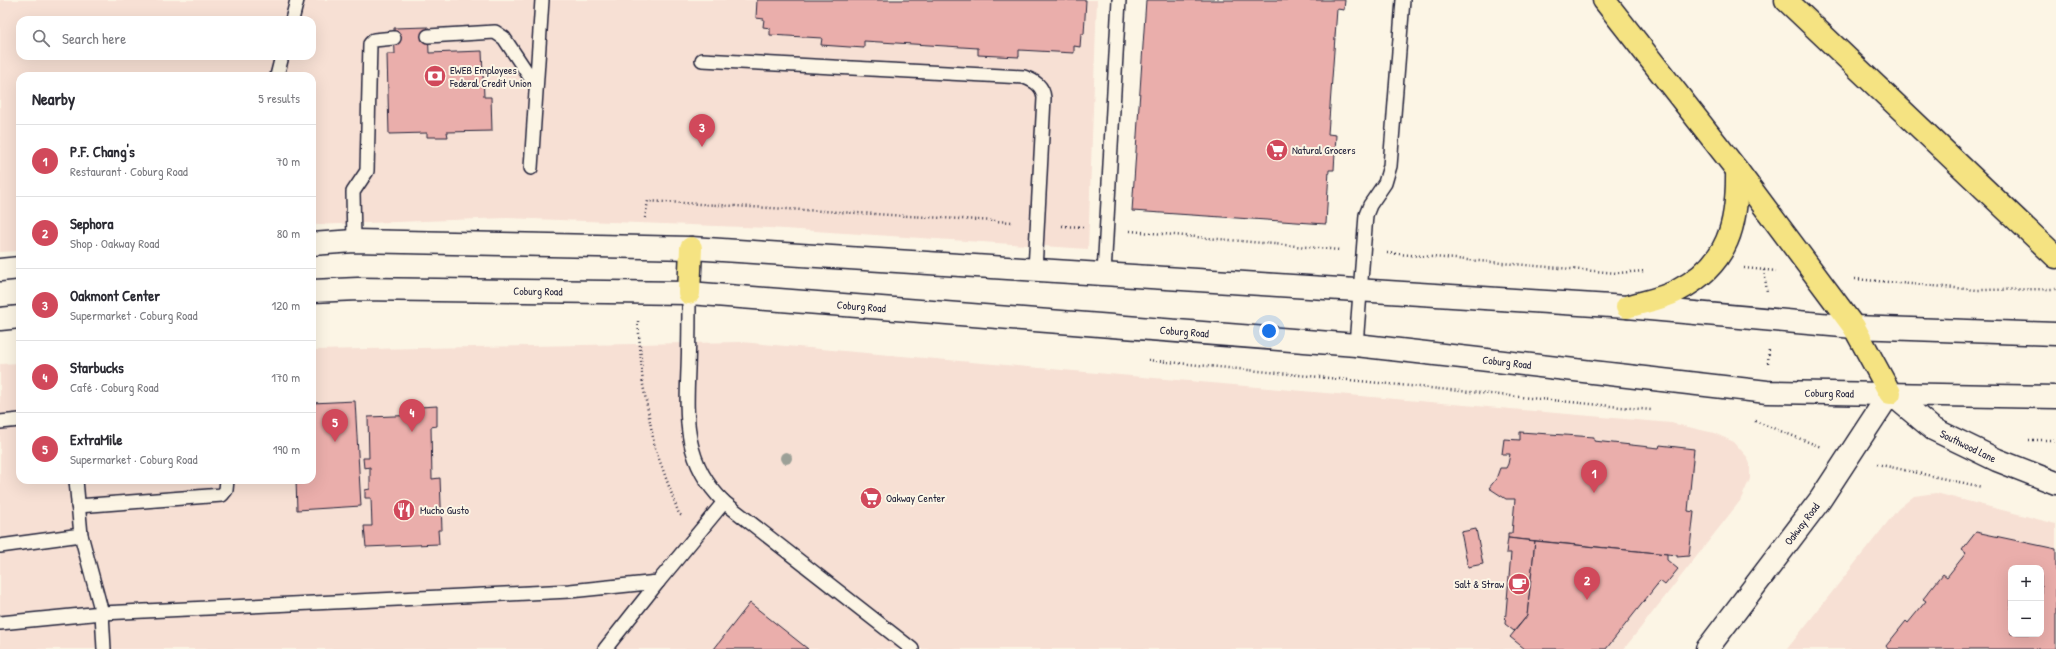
<!DOCTYPE html>
<meta charset="utf-8">
<style>
body{margin:0;font-family:"Patrick Hand",sans-serif;background:#f7f7f7;color:#2b2b33}
.controls{position:absolute;right:12px;bottom:12px;display:grid;overflow:hidden;border-radius:8px;box-shadow:0 4px 16px #0002}
.controls button{width:36px;height:36px;display:grid;place-items:center;padding:0;border:0;border-bottom:1px solid #e1e1e2;background:#fff;color:#2b2b33;font:20px sans-serif}
.you{position:absolute;left:1269px;top:331px;width:14px;height:14px;margin:-10px;border:3px solid #fff;border-radius:50%;background:#1a73e8;box-shadow:0 0 0 6px #1a73e833}
.badge{display:grid;place-items:center;width:26px;height:26px;border-radius:50%;background:#d1495b;color:#fff;font-size:13px;font-weight:700}
.pin{position:absolute;translate:-50% -33px;filter:drop-shadow(0 1px 2px #0008)}
.pin::after{content:'';position:absolute;top:21px;width:14px;height:12px;background:inherit;clip-path:polygon(0 0,100% 0,50% 100%)}
.list{margin:0;padding:0;list-style:none}
h2{display:flex;justify-content:space-between;align-items:center;height:52px;margin:0;padding:0 16px;font-size:17px}
h2 small{font-size:13px;font-weight:400;color:#7c7c81}
.list li{display:grid;grid-template-columns:26px 1fr auto;gap:12px;align-items:center;box-sizing:border-box;height:72px;padding:0 16px;border-top:1px solid #e1e1e2}
.list b{display:block;font-size:15px;white-space:nowrap}
.list p{margin:0;font-size:13px;white-space:nowrap;color:#7c7c81}
.list em{font-size:13px;font-style:normal;color:#7c7c81}
.icon{flex:none;width:22px;height:22px;fill:none;stroke:currentColor;stroke-width:2;stroke-linecap:round;stroke-linejoin:round}
.map{position:relative;flex:none;width:2056px;height:649px;overflow:hidden}
.search{position:absolute;background:#fff;box-shadow:0 4px 16px #0002;left:16px;top:16px;width:300px;height:44px;display:flex;align-items:center;gap:10px;box-sizing:border-box;padding:0 14px;border-radius:12px;color:#7c7c81;font-size:15px}
.panel{position:absolute;background:#fff;box-shadow:0 4px 16px #0002;left:16px;top:72px;width:300px;height:412px;border-radius:12px}
.map>svg:first-child{display:block}
</style>
<div class="map">
<svg width="2056" height="649" viewBox="0 0 2056 649">
<rect width="100%" height="100%" fill="#fcf5e5"/>
<filter id="ink" filterUnits="userSpaceOnUse"><feTurbulence type="fractalNoise" baseFrequency=".025" numOctaves="2"/><feDisplacementMap in="SourceGraphic" scale="8" xChannelSelector="R" yChannelSelector="G"/><feConvolveMatrix kernelMatrix="1 2 1 2 8 2 1 2 1" color-interpolation-filters="sRGB"/></filter>
<g filter="url(#ink)">
<g fill="#f7e0d4" fill-rule="evenodd">
<path d="M0 0H1097L1088 249 769 228 507 218 312 225V76H20V251L0 252ZM20 20H312V56H20Z"/>
<path d="M741 342 1671 423 1714 433 1734 442 1747 457 1750 464V479L1740 501 1624 649H0V364L20 363V480H312V350Z"/>
<path d="M1936 493 2056 524V649H1787L1898 509 1914 496ZM2011 568H2041V634H2011Z"/>
</g>
<g fill="#eaaeab" stroke="#22223b" fill-rule="evenodd">
<path d="M757 0H1086L1084 34H1081L1080 47 1074 46V53L1019 50V57L978 55V48L864 41V48L821 45 822 38 770 35V28L763 27 764 19 756 18Z"/>
<path d="M1146 0H1345L1344 10 1337 9 1328 134 1336 135 1334 170H1329L1326 224 1132 211Z"/>
<path d="M428 27 429 53 482 51 484 97H491L492 131 447 132 448 137H427V133L389 134 387 54H395L394 28Z"/>
<path d="M355 401 361 506 297 510 296 480H312V403Z"/>
<path d="M437 406V426L431 427 432 479 440 478 442 530H438L439 544 366 547 364 526H372L371 498H365V490L370 489V467L364 468 363 458H369L368 417 420 415V407Z"/>
<path d="M1520 432 1594 437V441L1659 448 1660 445 1694 449 1688 511 1694 512 1689 556 1677 557V555L1667 554 1508 538V533H1512L1515 499H1506L1489 488 1496 479 1500 468H1506L1508 464 1510 454H1502L1504 439 1520 440Z"/>
<path d="M1476 529 1483 564 1468 567 1461 532Z"/>
<path d="M1976 532 2056 549V649H1888L1886 646 1906 621 1908 623 1926 601 1923 599 1943 574 1947 577 1966 553 1962 550ZM2011 568H2041V634H2011Z"/>
<path d="M1508 538 1535 541 1527 616 1514 631 1505 624 1511 553H1506Z"/>
<path d="M1535 541 1667 554V560L1678 569 1665 585 1660 581 1606 649H1525L1510 637 1527 616Z"/>
<path d="M750 603 808 649H714Z"/>
</g>
<g fill="none" stroke-linecap="round" stroke-linejoin="round">
<g stroke="#22223b" stroke-width="16">
<g id="lane">
<path d="M292 20 297 0"/>
<path d="M428 36 495 32 504 38 536 86"/>
<path d="M702 60 1024 77C1035 81 1043 86 1044 98L1035 270"/>
<path d="M277 76 282 56"/>
<path d="M531 168 542 0"/>
<path d="M354 241 353 192 367 171 370 44 374 40 394 38"/>
<path d="M1104 274 1119 0"/>
<path d="M689 293C689 318 689 343 688 369 686 420 684 463 724 502L912 649"/>
<path d="M1356 345 1366 215 1370 205 1385 183 1390 166 1403 0"/>
<path d="M0 422 20 420"/>
<path d="M76 480 81 535 102 613 104 649"/>
<path d="M78 506 222 495 226 490 227 480"/>
<path d="M0 546 81 535"/>
<path d="M0 623 102 613 570 591 658 582 724 502"/>
<path d="M605 649 658 582"/>
</g>
</g>
<g stroke="#22223b" stroke-width="25">
<g id="secondary">
<path d="M312 244 354 241 691 248 1627 307 1854 327 2056 334"/>
<path d="M0 270 20 268"/>
<path id="s1" d="M312 291 358 289 689 293 1356 345 1767 392 2056 397"/>
<path d="M0 319 20 317"/>
<path id="s2" d="M1890 393 1933 429 1997 460 2056 483"/>
<path id="s3" d="M1707 649 1820 500 1890 393"/>
</g>
</g>
<g stroke="#22223b" stroke-width="25">
<g id="primary">
<path d="M689 293 691 248"/>
<path d="M1854 327 1890 393"/>
</g>
</g>
<g stroke="#22223b" stroke-width="25">
<g id="highway">
<path d="M1604 0 1737 170 1854 327"/>
<path d="M1786 0 2056 257"/>
<path d="M1627 307C1643 302 1662 299 1677 291 1729 264 1738 224 1737 170"/>
</g>
</g>
<g stroke="#22223b" stroke-width="2.5" stroke-dasharray="1 3" stroke-linecap="butt">
<path d="M645 218 648 201 1013 222"/>
<path d="M1062 226 1083 227"/>
<path d="M1130 231 1340 250"/>
<path d="M1387 253 1617 273 1645 271"/>
<path d="M1744 268 1776 271"/>
<path d="M1764 270 1767 292"/>
<path d="M1855 279 1978 290 2056 289"/>
<path d="M638 321 643 385 655 448 679 514 682 516"/>
<path d="M1148 360 1651 410"/>
<path d="M1768 363 1769 348"/>
<path d="M1755 421 1821 447"/>
<path d="M2029 440H2056"/>
<path d="M1877 464 1982 487"/>
</g>
<use href="#lane" stroke="#fcf5e5" stroke-width="13"/>
<use href="#secondary" stroke="#fcf5e5" stroke-width="22"/>
<use href="#primary" stroke="#f5e382" stroke-width="22"/>
<use href="#highway" stroke="#f5e382" stroke-width="22"/>
</g>
<circle fill="#9ca097" cx="786" cy="458" r="6"/>
</g>
<defs>
<g id="bank-disc" transform="scale(1.15)"><circle r="9.5" fill="#d1495b" stroke="#fcf5e5"/><path d="M-6-4H6V4H-6ZM0-2.3a2.3 2.3 0 1 0 0 4.6a2.3 2.3 0 1 0 0-4.6Z" fill="#fff"/></g>
<g id="supermarket-disc" transform="scale(1.15)"><circle r="9.5" fill="#d1495b" stroke="#fcf5e5"/><path d="M-6-5.5h2.5l.6 2H6L4.5 2H-2.5L-4.4-4H-6ZM-1.5 3.2a1.3 1.3 0 1 0 .1 0ZM3 3.2a1.3 1.3 0 1 0 .1 0Z" fill="#fff"/></g>
<g id="restaurant-disc" transform="scale(1.15)"><circle r="9.5" fill="#d1495b" stroke="#fcf5e5"/><path d="M-5-6h1v4h1v-4h1v4h1v-4h1v5L-1.5 .5V6h-2V.5L-5-1ZM5-6V6H3V1.5H1.5Q1.5-4 5-6Z" fill="#fff"/></g>
<g id="cafe-disc" transform="scale(1.15)"><circle r="9.5" fill="#d1495b" stroke="#fcf5e5"/><path d="M-5.5-4.5H6V0H3Q3 3.5 0 3.5H-2.5Q-5.5 3.5-5.5 0ZM3-3.2v2h1.7v-2ZM-6 4.5H4V6H-6Z" fill="#fff"/></g>
</defs>
<g fill-rule="evenodd">
<use href="#bank-disc" x="435" y="76"/>
<use href="#supermarket-disc" x="1277" y="150"/>
<use href="#supermarket-disc" x="871" y="498"/>
<use href="#restaurant-disc" x="404" y="510"/>
<use href="#cafe-disc" x="1519" y="584"/>
</g>
<g text-anchor="middle" stroke-width="4" stroke-linejoin="round" paint-order="stroke">
<g font-size="11" fill="#22223b" stroke="#fcf5e5" text-anchor="start">
<text x="450" y="74">EWEB Employees<tspan x="450" dy="13">Federal Credit Union</tspan></text>
<text x="1292" y="154">Natural Grocers</text>
<text x="886" y="502">Oakway Center</text>
<text x="420" y="514">Mucho Gusto</text>
<text x="1504" y="588" text-anchor="end">Salt &amp; Straw</text>
</g>
<g font-size="11" fill="#22223b" stroke="#fcf5e5">
<text dy="4" stroke="none"><textPath href="#s1" startOffset="226">Coburg Road</textPath></text>
<text dy="4" stroke="none"><textPath href="#s1" startOffset="550">Coburg Road</textPath></text>
<text dy="4" stroke="none"><textPath href="#s1" startOffset="874">Coburg Road</textPath></text>
<text dy="4" stroke="none"><textPath href="#s1" startOffset="1198">Coburg Road</textPath></text>
<text dy="4" stroke="none"><textPath href="#s1" startOffset="1522">Coburg Road</textPath></text>
<text dy="4" stroke="none"><textPath href="#s2" startOffset="95">Southwood Lane</textPath></text>
<text dy="4" stroke="none"><textPath href="#s3" startOffset="157">Oakway Road</textPath></text>
</g>
</g>
</svg>
<div class="controls">
<button>+</button>
<button>−</button>
</div>
<div class="you"></div>
<div class="pin badge" style="left:1594px;top:493px">1</div>
<div class="pin badge" style="left:1587px;top:600px">2</div>
<div class="pin badge" style="left:702px;top:147px">3</div>
<div class="pin badge" style="left:412px;top:432px">4</div>
<div class="pin badge" style="left:335px;top:442px">5</div>
<div class="search"><svg class="icon" aria-label="search" viewBox="0 0 24 24"><circle cx="10" cy="10" r="6"/><path d="M15 15l6 6"/></svg>Search here</div>
<section class="panel">
<h2>Nearby<small>5 results</small></h2>
<ul class="list">
<li><span class="badge">1</span><div><b>P.F. Chang's</b><p>Restaurant · Coburg Road</p></div><em>70 m</em></li>
<li><span class="badge">2</span><div><b>Sephora</b><p>Shop · Oakway Road</p></div><em>80 m</em></li>
<li><span class="badge">3</span><div><b>Oakmont Center</b><p>Supermarket · Coburg Road</p></div><em>120 m</em></li>
<li><span class="badge">4</span><div><b>Starbucks</b><p>Café · Coburg Road</p></div><em>170 m</em></li>
<li><span class="badge">5</span><div><b>ExtraMile</b><p>Supermarket · Coburg Road</p></div><em>190 m</em></li>
</ul>
</section>
</div>
